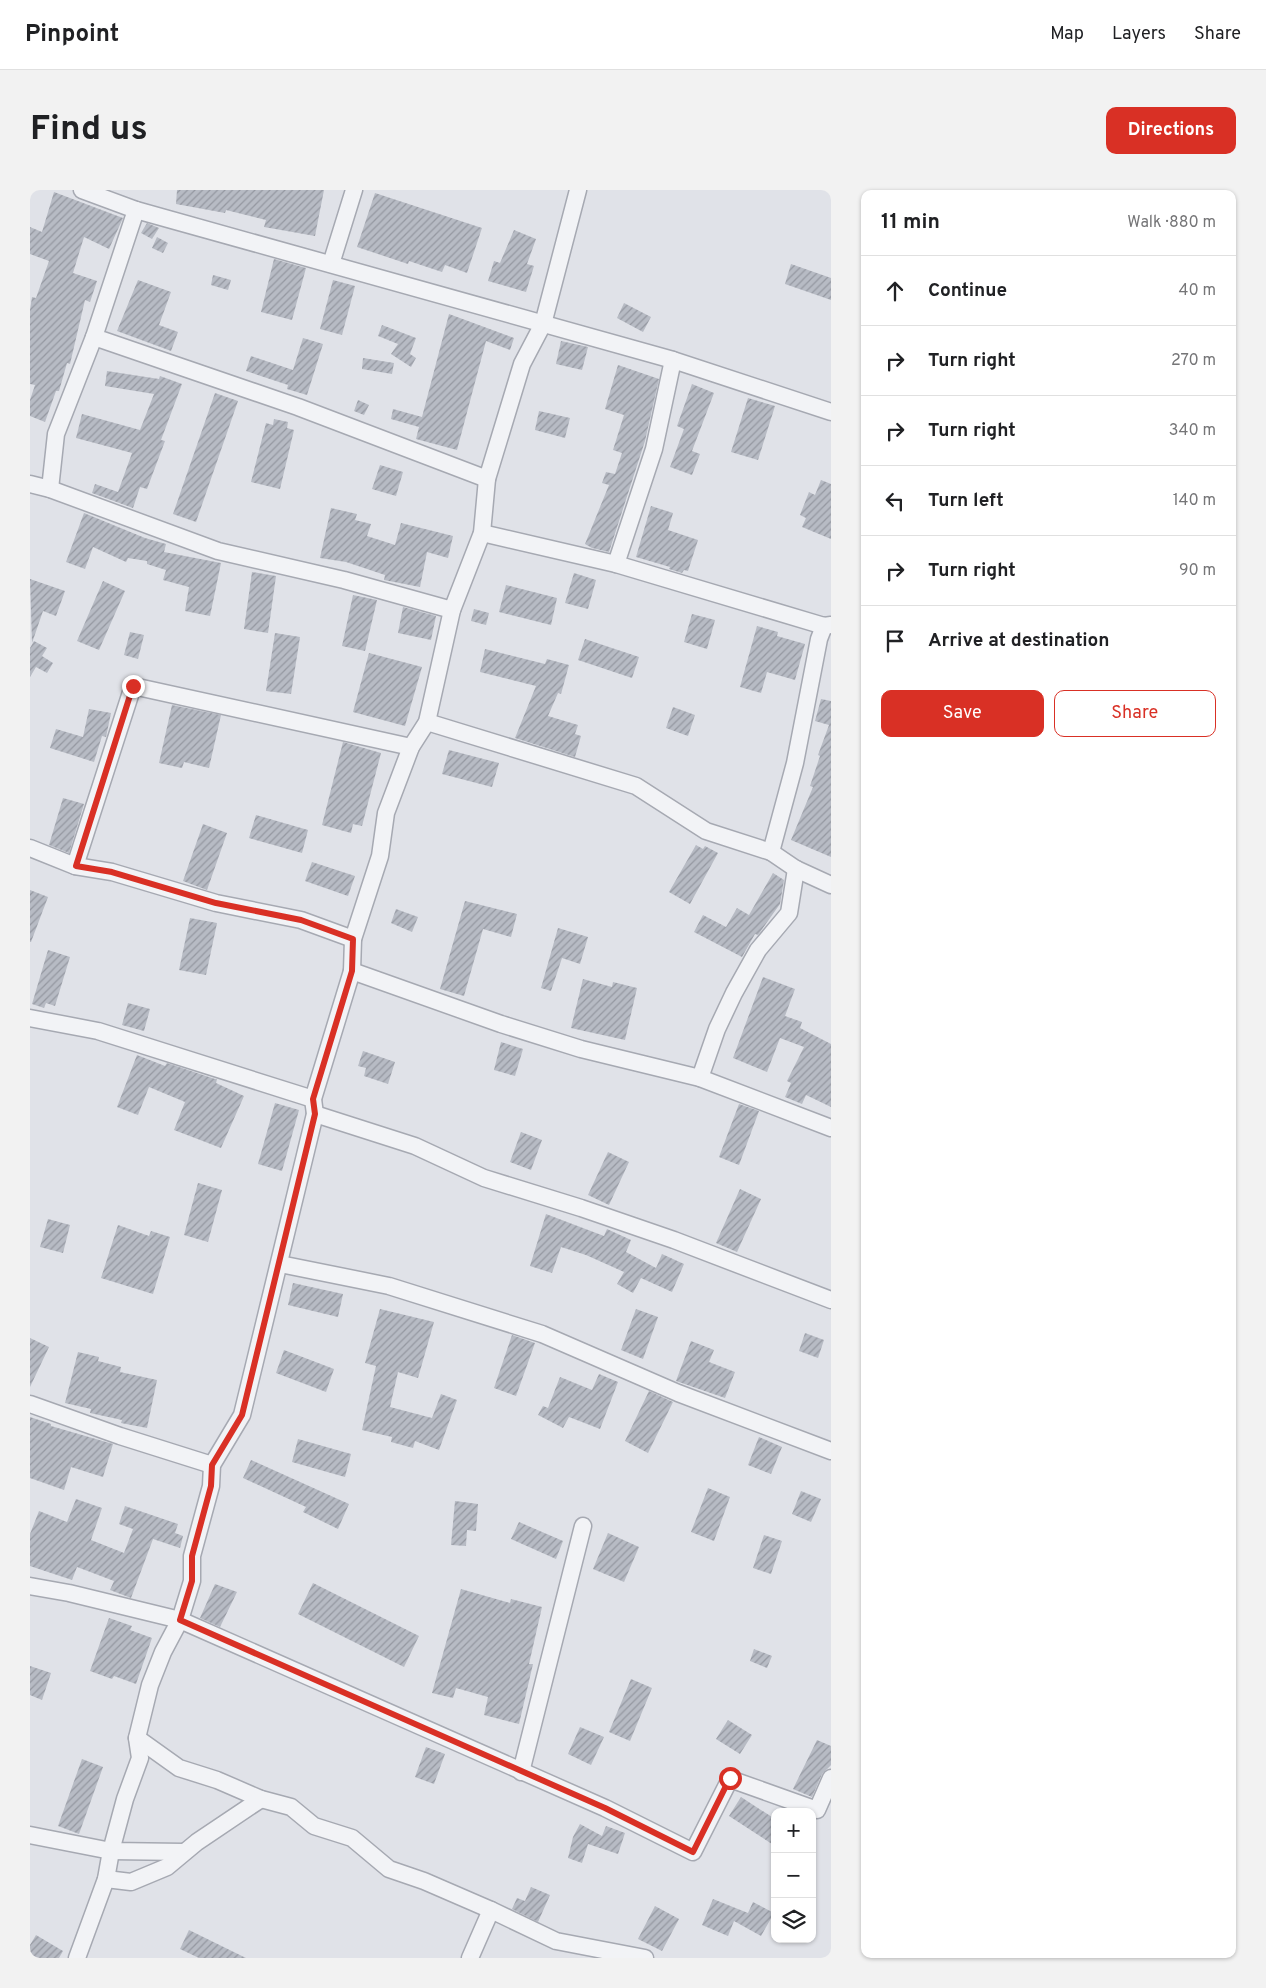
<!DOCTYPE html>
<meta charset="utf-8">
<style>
body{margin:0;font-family:Overpass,sans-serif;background:#f2f2f2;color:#202124}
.controls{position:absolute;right:15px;bottom:15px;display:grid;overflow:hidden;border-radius:10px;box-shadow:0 1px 4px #0004}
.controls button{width:45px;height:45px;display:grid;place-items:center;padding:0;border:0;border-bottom:1px solid #e0e0e0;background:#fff;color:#202124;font:25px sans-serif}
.stop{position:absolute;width:15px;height:15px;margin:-11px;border:4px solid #d93025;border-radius:50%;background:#fff}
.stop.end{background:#d93025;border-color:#fff;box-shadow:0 1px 5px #0008}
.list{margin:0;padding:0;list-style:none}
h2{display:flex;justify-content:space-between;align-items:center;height:65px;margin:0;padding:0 20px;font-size:21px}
h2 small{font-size:16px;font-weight:400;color:#757577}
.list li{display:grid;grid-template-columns:32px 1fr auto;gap:15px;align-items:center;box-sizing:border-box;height:70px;padding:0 20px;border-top:1px solid #e0e0e0}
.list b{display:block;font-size:19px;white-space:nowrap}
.list em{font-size:16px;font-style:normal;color:#757577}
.actions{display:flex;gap:10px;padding:15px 20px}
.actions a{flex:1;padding:11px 0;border:1px solid #d93025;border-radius:10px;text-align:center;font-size:18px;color:#d93025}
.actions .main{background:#d93025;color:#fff}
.icon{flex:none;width:28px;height:28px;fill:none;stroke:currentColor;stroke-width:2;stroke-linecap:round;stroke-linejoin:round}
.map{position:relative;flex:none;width:801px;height:1768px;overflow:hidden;border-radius:10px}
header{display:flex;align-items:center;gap:30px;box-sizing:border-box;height:70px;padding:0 25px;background:#fff;border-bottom:1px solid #e0e0e0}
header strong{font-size:24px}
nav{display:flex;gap:28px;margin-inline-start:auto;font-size:18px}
.intro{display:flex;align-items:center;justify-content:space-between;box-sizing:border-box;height:120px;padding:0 30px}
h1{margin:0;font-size:35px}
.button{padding:12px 22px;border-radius:10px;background:#d93025;color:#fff;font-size:18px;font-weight:700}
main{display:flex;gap:30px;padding:0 30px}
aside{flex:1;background:#fff;border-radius:10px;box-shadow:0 1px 4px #0004}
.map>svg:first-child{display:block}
</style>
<header>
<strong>Pinpoint</strong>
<nav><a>Map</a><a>Layers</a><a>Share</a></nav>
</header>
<div class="intro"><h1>Find us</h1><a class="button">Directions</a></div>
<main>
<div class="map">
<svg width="801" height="1768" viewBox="0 0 801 1768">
<defs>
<pattern id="building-hatch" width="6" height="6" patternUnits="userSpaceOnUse" patternTransform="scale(1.25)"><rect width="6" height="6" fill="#b7bbc4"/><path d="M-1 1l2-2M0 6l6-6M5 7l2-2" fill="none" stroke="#9598a1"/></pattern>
</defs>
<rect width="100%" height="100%" fill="#e0e2e8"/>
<g fill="url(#building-hatch)">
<path d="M147 0H294L285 46 234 37 236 30 196 20 195 23 146 14Z"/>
<path d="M24 2 93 28 79 59 54 47 43 83 67 91 60 112 55 110 40 174 37 173 29 201H26L15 232 0 226V210L5 195 0 194V120L2 107 6 108 19 71 0 64V37L12 42Z"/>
<path d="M345 3 452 38 437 83 415 75 412 82 379 71 378 74 327 57Z"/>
<path d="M117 33 129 38 122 49 111 43Z"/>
<path d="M484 40 506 49 497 74 504 76 496 102 458 91 464 71 470 73Z"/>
<path d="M127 47 138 53 133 63 122 58Z"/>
<path d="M244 69 276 78 262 130 231 122Z"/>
<path d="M761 74 801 88V110L755 94Z"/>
<path d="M183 85 201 90 198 100 181 95Z"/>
<path d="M108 90 141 102 129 135 148 142 141 161 87 141Z"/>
<path d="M303 90 325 96 312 145 290 139Z"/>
<path d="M594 113 621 127 613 142 587 128Z"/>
<path d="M419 124 484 148 480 160 456 151 427 260 386 249 389 237 361 229 363 219 392 227Z"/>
<path d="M352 135 386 148 380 164 386 168 381 177 361 164 368 154 348 146Z"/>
<path d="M273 148 293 154 277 205 257 199 258 195 216 181 221 166 263 180Z"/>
<path d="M531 151 558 157 552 180 526 174Z"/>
<path d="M333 168 364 173 362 184 332 179Z"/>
<path d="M588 175 629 189 615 251 579 362 562 358 555 354 579 295 572 293 576 282 585 284 592 263 583 260 594 225 575 219Z"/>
<path d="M77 181 129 189 130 186 152 194 131 250 135 251 117 299 110 297 103 318 62 303 65 294 88 302 102 263 46 248 52 224 110 240 124 204 75 196Z"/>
<path d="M662 194 684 203 662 261 670 264 662 285 640 277 654 239 647 236Z"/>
<path d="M185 203 208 211 166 332 143 324Z"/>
<path d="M718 208 745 216 728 270 701 262Z"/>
<path d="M328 210 339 215 334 225 324 221Z"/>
<path d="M509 221 540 228 535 248 505 240Z"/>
<path d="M244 229 258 232 257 238 264 240 250 299 221 292 236 233 243 235Z"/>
<path d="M350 275 373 282 366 306 342 299Z"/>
<path d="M791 290 801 294V349L772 337 776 328 770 325 779 302 785 305Z"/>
<path d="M621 316 643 323 638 340 668 350 658 381 654 380 652 383 639 379 640 377 606 367Z"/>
<path d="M301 318 327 324 325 330 341 334 337 346 365 355 371 333 423 346 418 368 397 362 390 397 354 390 355 385 316 372 290 368Z"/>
<path d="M54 323 115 348 136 354 134 362 191 373 180 426 155 421 159 397 133 390 136 380 117 374V371L98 368 96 372 63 357 55 379 36 372Z"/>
<path d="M222 382 246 386 238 443 214 439Z"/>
<path d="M544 383 566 390 558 419 535 413Z"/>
<path d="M0 389 35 401 26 426 13 421 2 453Z"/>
<path d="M73 391 95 401 69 460 47 451Z"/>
<path d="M476 395 527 408 521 435 469 422Z"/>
<path d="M323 405 347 410 335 461 312 456Z"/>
<path d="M373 417 406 426 401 450 368 443Z"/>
<path d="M444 419 459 423 456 435 441 431Z"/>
<path d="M662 424 685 430 677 459 654 452Z"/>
<path d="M727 436 748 442 747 446 775 454 765 490 737 482 731 503 710 497Z"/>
<path d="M100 442 114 445 108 469 94 465Z"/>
<path d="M245 443 270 447 261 504 236 501Z"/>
<path d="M555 449 609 467 602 488 548 470Z"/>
<path d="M4 451 17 458 12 466 23 473 17 483 6 477 0 487V458Z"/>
<path d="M455 459 515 474 517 469 539 475 531 504 528 503 518 526 548 535 545 544 551 546 545 567 485 548 506 496 450 482Z"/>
<path d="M339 463 392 477 375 536 323 522Z"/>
<path d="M791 509 801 511V667L761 650 783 597 780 596 790 566 788 565 799 535 785 531Z"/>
<path d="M142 515 191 525 179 578 154 572 152 578 129 573Z"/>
<path d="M643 517 665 525 658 546 636 538Z"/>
<path d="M59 519 81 523 76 547 72 546 64 572 20 558 26 539 53 547Z"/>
<path d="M313 552 351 563 332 636 323 634 321 643 292 635Z"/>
<path d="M419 560 469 573 462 597 412 584Z"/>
<path d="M33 608 54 614 39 663 19 655Z"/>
<path d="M226 625 278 640 272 663 219 648Z"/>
<path d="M173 634 197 643 177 700 153 691Z"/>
<path d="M666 655 673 659 675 656 688 663 660 714 639 702Z"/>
<path d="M282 672 325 686 318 706 275 691Z"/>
<path d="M743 683 754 690 750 714 728 745 725 744 712 767 664 742 673 725 696 737 707 718 719 725Z"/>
<path d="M0 700 18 707 1 752H0Z"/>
<path d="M435 711 487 724 481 747 453 739 434 806 410 799Z"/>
<path d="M366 719 388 727 382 742 361 733Z"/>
<path d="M160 728 187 733 176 785 149 780Z"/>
<path d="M528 738 558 747 550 774 532 768 521 801 511 798Z"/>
<path d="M18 760 40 767 25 816 16 813 14 818 2 814Z"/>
<path d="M733 787 765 799 755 826 772 832 770 838 801 854V917L776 905 772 914 755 907 761 893 757 891 774 857 750 848 737 882 703 868Z"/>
<path d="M553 789 582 797 583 792 607 798 595 850 541 838Z"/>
<path d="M98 813 120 819 114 841 92 835Z"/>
<path d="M471 852 493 859 485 886 464 880Z"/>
<path d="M333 861 365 872 358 894 334 886 336 878 328 876Z"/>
<path d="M107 865 135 876 137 873 185 889H187L186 893 214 906 191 958 144 940 155 912 119 897 108 925 87 917Z"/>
<path d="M245 913 269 920 252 981 228 974Z"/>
<path d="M709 914 729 921 709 975 689 967Z"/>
<path d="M491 942 512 950 501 980 480 972Z"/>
<path d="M578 962 599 972 579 1015 558 1005Z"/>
<path d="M168 993 192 1000 178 1052 154 1045Z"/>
<path d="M710 999 731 1009 707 1062 686 1053Z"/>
<path d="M516 1024 574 1046 577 1039 601 1050 596 1062 626 1078 632 1064 654 1074 642 1102 611 1088 603 1103 587 1094 594 1082 556 1065 531 1057 522 1083 500 1076Z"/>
<path d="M18 1029 40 1035 33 1063 10 1057Z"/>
<path d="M88 1035 119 1046 121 1041 140 1047 123 1104 71 1088Z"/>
<path d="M263 1093 313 1104 308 1127 258 1115Z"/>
<path d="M350 1119 404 1132 388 1188 368 1182 360 1217 402 1228 411 1204 427 1210 409 1260 385 1251 383 1258 361 1252 362 1247 332 1240 346 1176 335 1173Z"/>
<path d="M606 1119 628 1127 613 1169 591 1160Z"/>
<path d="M775 1143 794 1150 788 1168 769 1161Z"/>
<path d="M482 1145 505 1153 486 1206 464 1198Z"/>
<path d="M0 1148 19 1157 0 1197Z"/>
<path d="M661 1151 684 1160 679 1172 705 1182 695 1208 646 1191Z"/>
<path d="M254 1160 304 1179 296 1202 246 1183Z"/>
<path d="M48 1162 69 1167 68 1171 91 1177 90 1182 127 1190 117 1238 91 1233 92 1230 60 1223 61 1219 35 1213Z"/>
<path d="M569 1184 588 1192 570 1239 539 1227 533 1238 508 1225 513 1216 518 1218 530 1187 562 1200Z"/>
<path d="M619 1201 643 1212 618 1263 595 1251Z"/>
<path d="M0 1227 21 1234V1236L83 1254 73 1287 41 1277 34 1300 0 1288Z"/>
<path d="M729 1247 752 1257 741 1284 718 1275Z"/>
<path d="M268 1249 321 1264 315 1287 262 1272Z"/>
<path d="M221 1270 319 1314 308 1339 273 1322 276 1317 213 1288Z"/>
<path d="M678 1298 700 1307 684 1351 661 1342Z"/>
<path d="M771 1301 791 1309 781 1332 762 1324Z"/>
<path d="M46 1309 72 1318 61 1350 94 1363 103 1339 89 1334 95 1316 148 1334 145 1343 153 1346 150 1358 123 1349 101 1408 80 1400 84 1391 47 1377 42 1390 0 1376V1344L9 1321 37 1332Z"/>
<path d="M425 1311 448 1314 446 1341 437 1340 436 1356 421 1355Z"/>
<path d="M489 1332 533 1351 526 1369 481 1349Z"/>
<path d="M578 1343 609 1357 594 1392 563 1379Z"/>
<path d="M734 1345 752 1351 741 1384 723 1378Z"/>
<path d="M283 1393 389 1446 374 1477 268 1424Z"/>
<path d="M185 1394 207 1402 190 1437 170 1428Z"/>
<path d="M431 1399 480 1413 481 1409 512 1417 499 1474H503L489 1534 454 1525 458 1507 426 1498 423 1508 402 1503Z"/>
<path d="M79 1428 102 1436 100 1440 122 1448 106 1494 84 1486 82 1489 60 1481Z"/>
<path d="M724 1459 742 1466 737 1478 720 1471Z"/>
<path d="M0 1476 21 1483 12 1510 0 1505Z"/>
<path d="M601 1489 622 1498 600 1551 579 1542Z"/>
<path d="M698 1530 722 1545 710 1564 686 1549Z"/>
<path d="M550 1537 574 1547 561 1575 538 1564Z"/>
<path d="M787 1550 801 1556V1575L792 1584 782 1607 763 1599Z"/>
<path d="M396 1557 415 1564 404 1594 385 1587Z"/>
<path d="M52 1569 73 1577 49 1644 28 1636Z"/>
<path d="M711 1607 745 1629V1656L699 1626Z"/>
<path d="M550 1634 572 1646 576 1636 595 1643 588 1664 558 1654 552 1673 538 1668 543 1647Z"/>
<path d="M501 1697 520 1705 508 1732 482 1719 487 1708 495 1711Z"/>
<path d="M683 1709 718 1723 723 1712 744 1723 731 1746 704 1731 698 1746 672 1735Z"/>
<path d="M625 1716 649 1729 632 1761 608 1749Z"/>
<path d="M159 1740 216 1768H169L150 1759Z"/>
<path d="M6 1745 33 1761 29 1768H0V1755Z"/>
</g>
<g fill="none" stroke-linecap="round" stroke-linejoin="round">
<g stroke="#a6a9b2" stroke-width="19">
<g id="street">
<path d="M52 0 106 20 643 170 801 222"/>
<path d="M106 20 64 147 268 217 457 289"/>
<path d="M301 74 324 0"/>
<path d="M0 294 20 299 188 361 314 390 422 420"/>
<path d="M20 299 26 244 64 147"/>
<path d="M452 343 586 374 794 436 801 435"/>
<path d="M586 374 624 259 643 170"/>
<path d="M397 532 606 596 676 641 741 662 766 679 801 695"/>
<path d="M0 658 45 676 82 682 186 713 271 730 323 749"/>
<path d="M741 662 765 573 789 449 794 436"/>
<path d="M45 676 103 496 381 557"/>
<path d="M322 781 471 834 551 859 670 888 801 938"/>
<path d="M0 828 68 841 283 909"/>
<path d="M670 888 687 839 704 803 728 760 759 723 766 679"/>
<path d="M285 924 385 956 454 988 551 1018 644 1050 801 1110"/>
<path d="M250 1074 359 1096 512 1144 648 1203 801 1261"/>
<path d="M0 1214 90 1246 182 1275"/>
<path d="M0 1396 39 1403 150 1430 575 1618 663 1662 700 1589 787 1620 801 1588"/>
<path d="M107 1548 149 1578 187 1590 231 1609 261 1617 284 1636 322 1648 359 1679 394 1691 461 1720 526 1751 615 1768"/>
<path d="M491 1582 553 1336"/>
<path d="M0 1645 81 1661 154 1662"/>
<path d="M76 1689 101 1692 137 1677 167 1652 231 1609"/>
<path d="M47 1768 76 1689 81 1661 95 1609 110 1568 107 1548 120 1495 133 1462 150 1430 162 1391V1366L181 1296 182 1275 212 1225 285 924 283 909 322 781 323 749 350 666 356 623 381 557 397 532 422 420 452 343 457 289 492 174 513 134 548 0"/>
<path d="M440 1768 461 1720"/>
</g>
</g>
<use href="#street" stroke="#f2f3f6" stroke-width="16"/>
</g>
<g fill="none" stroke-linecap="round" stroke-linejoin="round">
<path stroke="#d93025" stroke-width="6" d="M103 496 46 676 82 682 186 713 271 730 323 749 322 781 283 909 285 924 212 1225 182 1275 181 1296 162 1366V1391L150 1430 575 1618 663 1662 700 1588"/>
</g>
</svg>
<div class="controls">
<button>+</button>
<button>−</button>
<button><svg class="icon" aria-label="layers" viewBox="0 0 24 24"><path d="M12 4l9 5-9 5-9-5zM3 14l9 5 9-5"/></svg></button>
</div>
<div class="stop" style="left:700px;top:1588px"></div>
<div class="stop end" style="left:103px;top:496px"></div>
</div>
<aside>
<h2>11 min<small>Walk · 880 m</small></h2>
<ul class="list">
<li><svg class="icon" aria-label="ahead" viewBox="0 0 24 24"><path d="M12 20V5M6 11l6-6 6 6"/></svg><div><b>Continue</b></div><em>40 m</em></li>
<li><svg class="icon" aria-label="right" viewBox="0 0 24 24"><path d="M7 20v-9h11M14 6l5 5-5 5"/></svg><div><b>Turn right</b></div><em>270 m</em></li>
<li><svg class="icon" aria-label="right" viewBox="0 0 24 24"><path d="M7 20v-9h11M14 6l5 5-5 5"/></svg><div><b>Turn right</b></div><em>340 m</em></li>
<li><svg class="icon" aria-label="left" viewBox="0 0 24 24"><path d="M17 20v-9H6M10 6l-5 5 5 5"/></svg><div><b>Turn left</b></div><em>140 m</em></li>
<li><svg class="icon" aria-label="right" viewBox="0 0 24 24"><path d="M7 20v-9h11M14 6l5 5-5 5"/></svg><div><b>Turn right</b></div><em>90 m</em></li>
<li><svg class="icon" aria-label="arrive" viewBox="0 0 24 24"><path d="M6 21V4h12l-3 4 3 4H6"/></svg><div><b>Arrive at destination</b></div></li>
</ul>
<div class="actions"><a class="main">Save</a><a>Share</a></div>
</aside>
</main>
